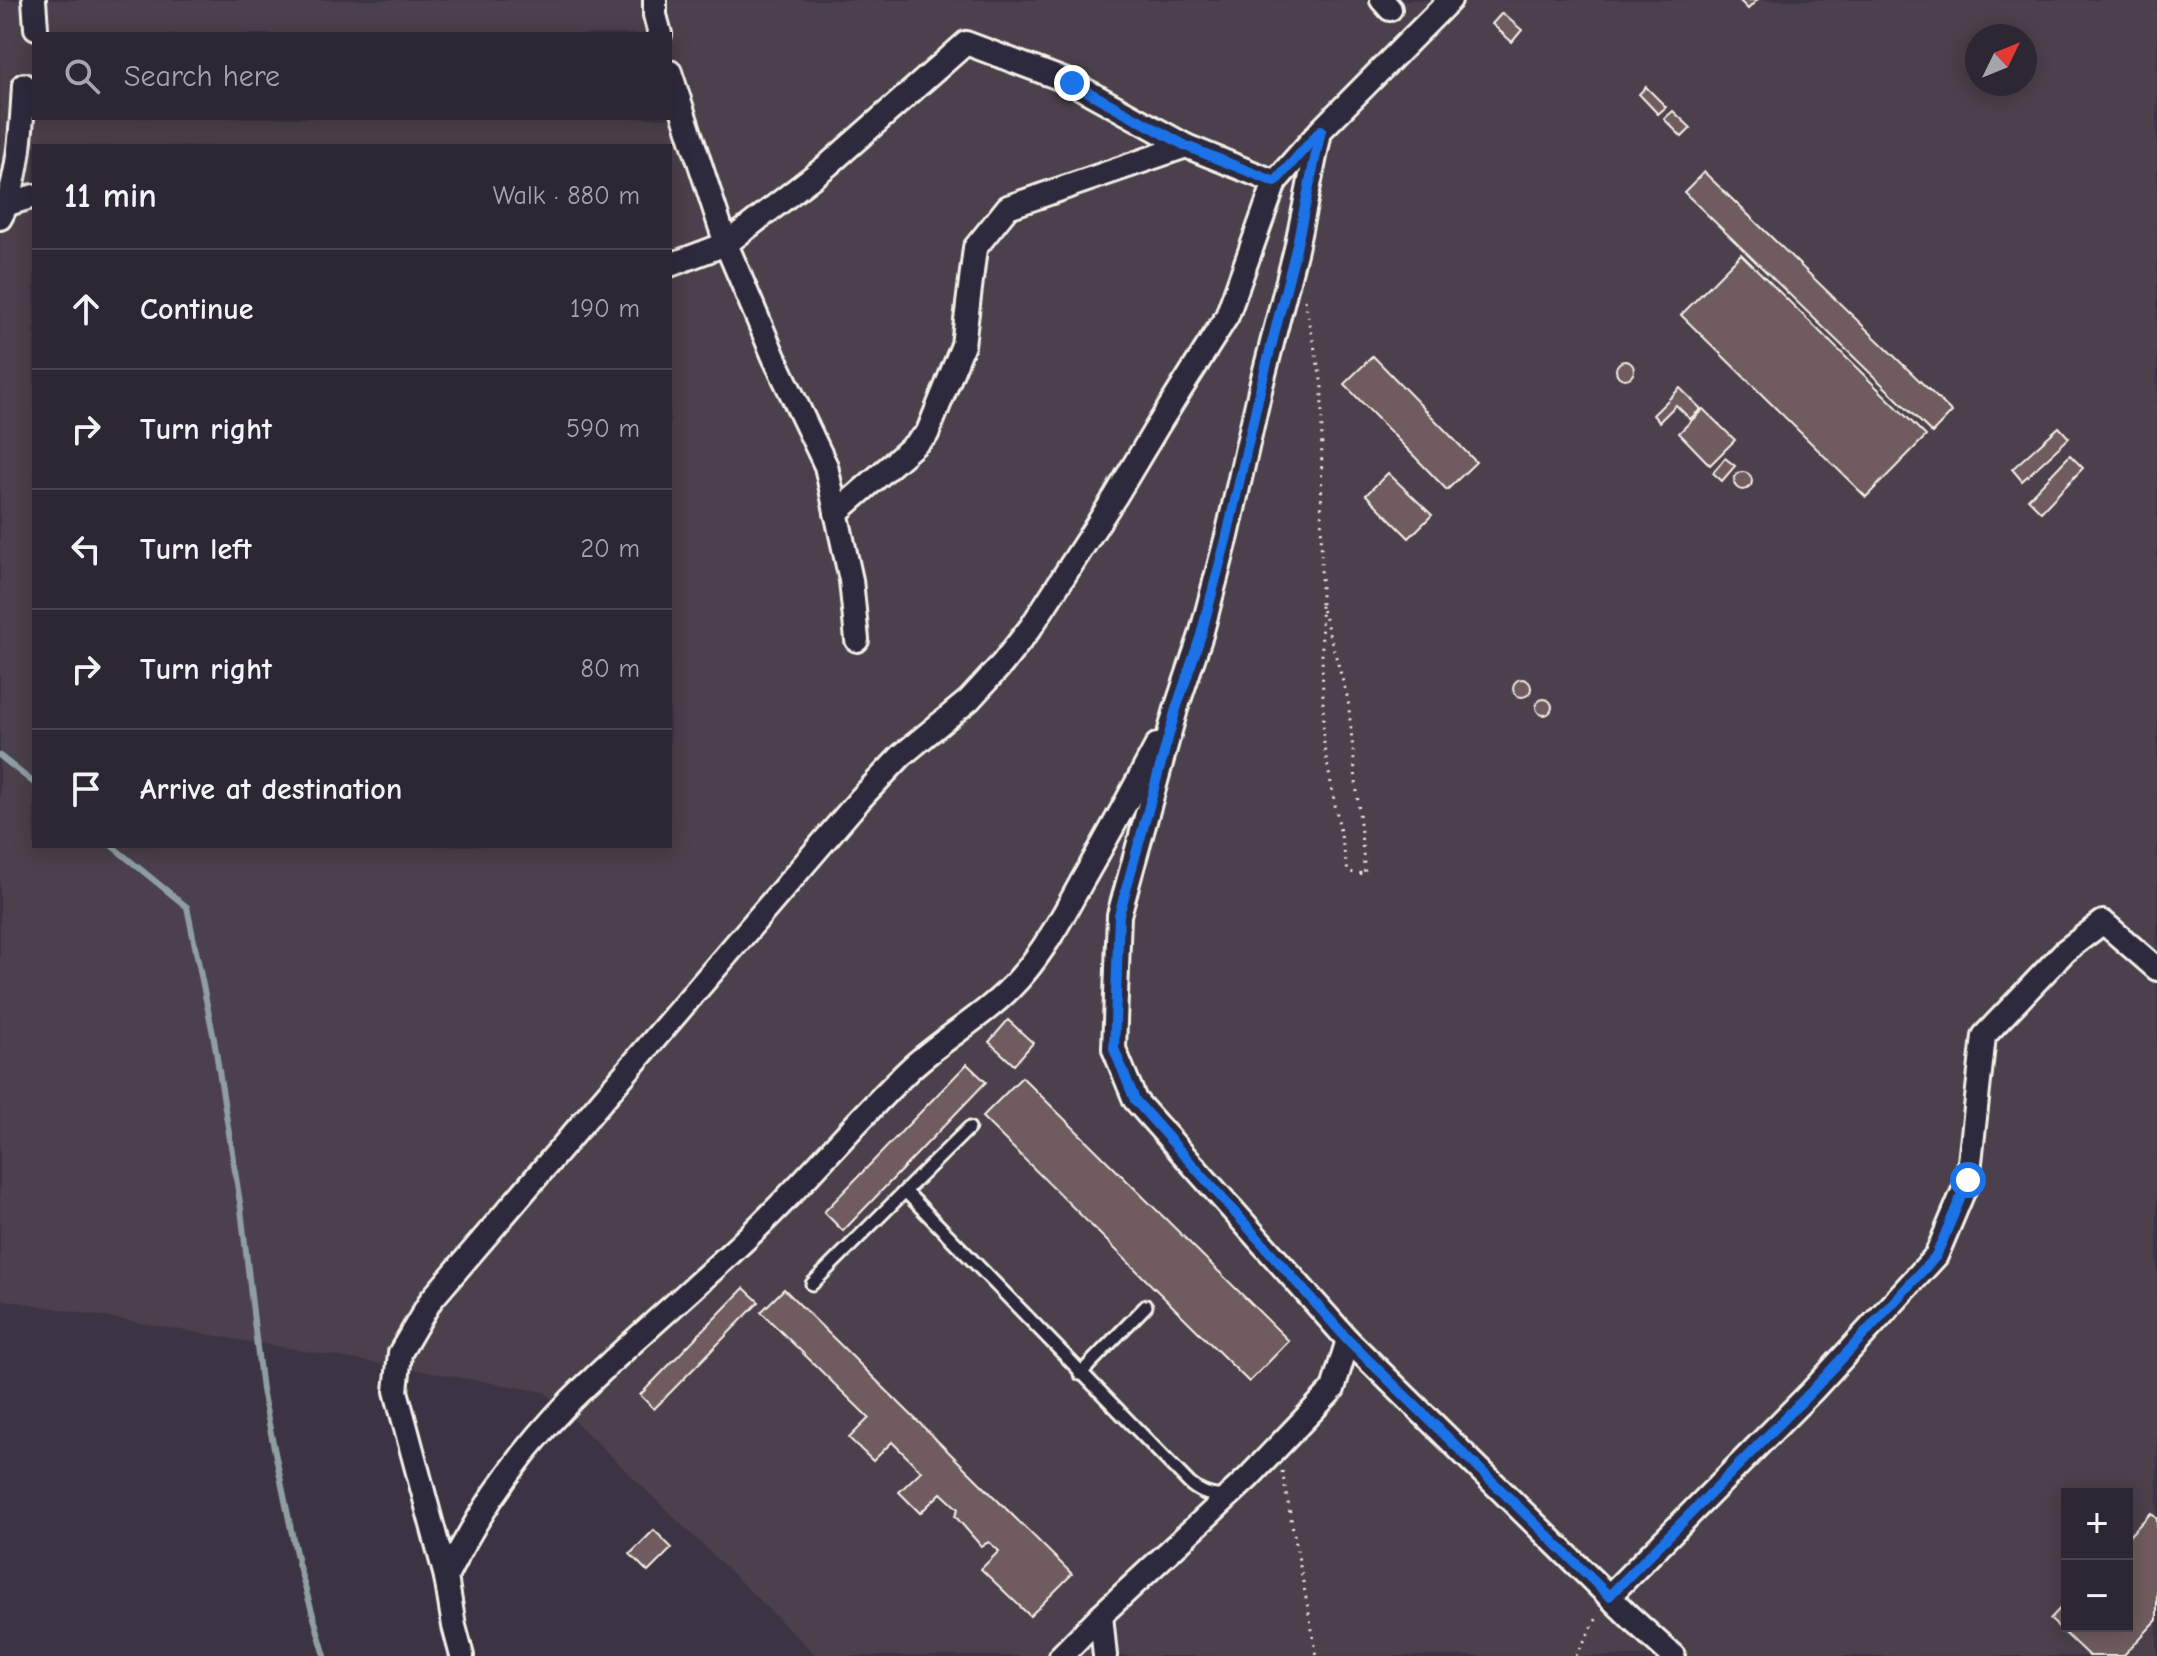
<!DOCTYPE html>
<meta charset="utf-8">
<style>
body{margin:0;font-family:"Comic Neue",sans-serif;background:#39333f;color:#f1f3f6}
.controls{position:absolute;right:24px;bottom:24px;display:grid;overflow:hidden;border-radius:0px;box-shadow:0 4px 20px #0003}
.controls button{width:72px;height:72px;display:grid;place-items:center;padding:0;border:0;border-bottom:2px solid #48444e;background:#2d2733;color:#f1f3f6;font:40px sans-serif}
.compass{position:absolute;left:1965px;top:24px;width:72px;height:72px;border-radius:50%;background:#2d2733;box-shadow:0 4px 20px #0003;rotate:47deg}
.stop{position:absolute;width:24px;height:24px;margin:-18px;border:6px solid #1a73e8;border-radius:50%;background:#fff}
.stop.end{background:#1a73e8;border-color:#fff;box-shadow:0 2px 8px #0008}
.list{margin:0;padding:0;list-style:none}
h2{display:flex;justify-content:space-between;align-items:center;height:104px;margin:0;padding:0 32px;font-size:34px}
h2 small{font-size:26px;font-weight:400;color:#a7a5ac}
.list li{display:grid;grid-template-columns:52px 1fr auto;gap:24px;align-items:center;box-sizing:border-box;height:120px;padding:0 32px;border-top:2px solid #48444e}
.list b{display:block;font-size:30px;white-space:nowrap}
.list em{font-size:26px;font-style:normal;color:#a7a5ac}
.icon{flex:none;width:44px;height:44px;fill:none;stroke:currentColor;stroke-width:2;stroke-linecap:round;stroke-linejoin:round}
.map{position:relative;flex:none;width:2157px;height:1656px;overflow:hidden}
.search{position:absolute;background:#2d2733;box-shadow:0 4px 20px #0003;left:32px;top:32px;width:640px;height:88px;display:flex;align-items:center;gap:20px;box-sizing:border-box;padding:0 28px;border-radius:0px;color:#a7a5ac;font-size:30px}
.panel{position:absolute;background:#2d2733;box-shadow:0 4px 20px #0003;left:32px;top:144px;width:640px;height:704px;border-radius:0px}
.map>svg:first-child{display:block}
</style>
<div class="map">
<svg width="2157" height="1656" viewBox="0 0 2157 1656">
<rect width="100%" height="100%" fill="#3c3444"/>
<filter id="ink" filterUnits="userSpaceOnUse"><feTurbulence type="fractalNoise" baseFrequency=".0125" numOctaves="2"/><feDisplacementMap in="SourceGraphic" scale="16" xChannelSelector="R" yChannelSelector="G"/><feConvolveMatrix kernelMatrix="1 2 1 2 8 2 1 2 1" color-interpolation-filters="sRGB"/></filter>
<g filter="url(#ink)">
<path fill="#4c404c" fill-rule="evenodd" d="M0 0H2157V1656H817L545 1392 0 1299ZM34 34H670V118H34ZM1977 36H2025V84H1977ZM34 146H670V846H34ZM2067 1494H2127V1626H2067Z"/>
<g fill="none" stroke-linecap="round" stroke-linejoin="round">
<g stroke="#8f9ea2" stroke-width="6">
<path d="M0 756 34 783"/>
<path d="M112 846 187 907 214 1039 241 1209 262 1390 298 1563 325 1656"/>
</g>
</g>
<g fill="#705c5e" stroke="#f4f1e8" stroke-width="2">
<path d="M1739 0H1757L1748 9Z"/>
<path d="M1502 13 1522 30 1512 42 1492 24Z"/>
<path d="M1646 87 1666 107 1658 114 1639 94Z"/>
<path d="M1673 111 1691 128 1682 137 1664 119Z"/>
<path d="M1704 172 1952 412 1932 433 1684 192Z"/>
<path d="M1741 254 1926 436 1866 497 1681 315Z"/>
<path d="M1373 356 1476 462 1447 490 1344 384Z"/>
<circle cx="1625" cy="370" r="9"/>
<path d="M1680 388 1701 409 1690 419 1676 405 1659 422 1653 415Z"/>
<path d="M1703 409 1735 440 1710 465 1679 433Z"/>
<path d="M2059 427 2069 438 2022 481 2012 469Z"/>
<path d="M2070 455 2083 468 2041 512 2028 499Z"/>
<path d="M1725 458 1735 466 1722 481 1713 473Z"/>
<circle cx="1743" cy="481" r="9"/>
<path d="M1388 473 1432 515 1409 538 1366 495Z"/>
<circle cx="1522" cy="688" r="9"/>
<circle cx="1544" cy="707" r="8"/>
<path d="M1008 1020 1033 1043 1014 1065 989 1042Z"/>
<path d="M967 1064 986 1082 843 1231 824 1212Z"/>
<path d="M1022 1077 1289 1341 1249 1382 982 1117Z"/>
<path d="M744 1288 759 1302 654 1409 640 1395Z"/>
<path d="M784 1289 1072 1574 1030 1616 981 1569 999 1551 989 1542 981 1546 955 1516 958 1509 941 1493 920 1513 899 1492 921 1471 892 1442 873 1461 849 1438 869 1418 761 1312Z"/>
<path d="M2151 1513 2157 1519V1620L2123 1656H2089L2050 1619 2067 1601V1626H2127V1538Z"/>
<path d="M654 1530 672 1548 648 1572 630 1554Z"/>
</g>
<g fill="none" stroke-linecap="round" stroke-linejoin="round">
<g stroke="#f4f1e8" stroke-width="17">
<g id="lane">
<path d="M969 1128 905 1191 1190 1484C1202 1494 1211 1496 1227 1497"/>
<path d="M812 1284 905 1191"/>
<path d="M1080 1374 1146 1306"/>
</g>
</g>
<g stroke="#f4f1e8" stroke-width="28">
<g id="street">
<path d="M34 0 36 28"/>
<path d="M655 0V15L660 34"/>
<path d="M1382 0 1390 9"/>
<path d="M670 72 726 244 774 357 826 466 851 580 857 640"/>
<path d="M1320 132 1296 249 1261 386 1227 536 1201 635 1176 709 1119 915 1114 1049 1135 1100 1348 1340 1631 1618 1673 1656"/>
<path d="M8 204 34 196"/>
<path d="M0 218C19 185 22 123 24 85"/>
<path d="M670 265 726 244 828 165 966 43 1072 83 1186 146 1275 182"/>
<path d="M836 513 927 434 963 345 975 248 1008 207 1186 146"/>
<path d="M446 1577C478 1513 521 1451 571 1400 631 1341 697 1287 757 1228 811 1176 858 1118 912 1067 946 1036 988 1014 1019 979 1044 951 1063 916 1081 883 1107 838 1132 792 1157 745"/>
<path d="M1609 1596 1812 1391 1936 1256 1968 1180 1984 1036 2065 951 2103 922 2157 969"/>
<path d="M1101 1615 1105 1656"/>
<path d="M462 1656 454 1626 446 1577 396 1391 400 1353 431 1300 861 798 902 755 969 700 1002 664 1031 627 1115 497 1157 427 1227 316 1275 182 1321 130 1450 0"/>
<path d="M1061 1656 1101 1615 1248 1478 1333 1389 1348 1340"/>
</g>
</g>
<g stroke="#f4f1e8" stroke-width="3" stroke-dasharray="2 6" stroke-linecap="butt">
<path d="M1305 300 1322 385 1321 605 1348 699 1365 874 1348 872 1324 747 1321 605"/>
<path d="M1282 1471 1317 1656"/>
<path d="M1576 1656 1599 1614"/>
</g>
<use href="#lane" stroke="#2f2a3d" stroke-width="11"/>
<use href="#street" stroke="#2f2a3d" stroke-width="22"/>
</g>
</g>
<g fill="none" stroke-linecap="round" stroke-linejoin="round" filter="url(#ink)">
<path stroke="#1a73e8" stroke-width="10" d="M1072 83 1186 146 1275 182 1321 130 1296 249 1261 386 1227 536 1201 635 1176 709 1119 915 1114 1049 1135 1100 1348 1340 1609 1596 1812 1391 1936 1256 1968 1180"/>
</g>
</svg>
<div class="controls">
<button>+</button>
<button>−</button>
</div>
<svg class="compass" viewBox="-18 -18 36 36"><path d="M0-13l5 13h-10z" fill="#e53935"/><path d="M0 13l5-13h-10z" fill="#a7a5ac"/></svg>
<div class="stop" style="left:1968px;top:1180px"></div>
<div class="stop end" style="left:1072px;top:83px"></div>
<div class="search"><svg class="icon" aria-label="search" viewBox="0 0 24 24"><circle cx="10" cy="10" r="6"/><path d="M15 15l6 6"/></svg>Search here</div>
<section class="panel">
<h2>11 min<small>Walk · 880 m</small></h2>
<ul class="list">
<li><svg class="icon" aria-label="ahead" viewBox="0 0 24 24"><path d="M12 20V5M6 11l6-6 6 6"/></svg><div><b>Continue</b></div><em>190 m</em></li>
<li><svg class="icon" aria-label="right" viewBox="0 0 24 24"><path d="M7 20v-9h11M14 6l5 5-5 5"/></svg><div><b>Turn right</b></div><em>590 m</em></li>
<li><svg class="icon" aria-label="left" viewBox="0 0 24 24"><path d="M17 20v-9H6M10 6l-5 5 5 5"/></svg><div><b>Turn left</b></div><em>20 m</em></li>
<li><svg class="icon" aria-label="right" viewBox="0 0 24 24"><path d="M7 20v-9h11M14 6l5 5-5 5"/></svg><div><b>Turn right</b></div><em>80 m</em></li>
<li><svg class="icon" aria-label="arrive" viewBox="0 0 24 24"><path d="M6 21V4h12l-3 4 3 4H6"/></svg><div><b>Arrive at destination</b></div></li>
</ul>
</section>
</div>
